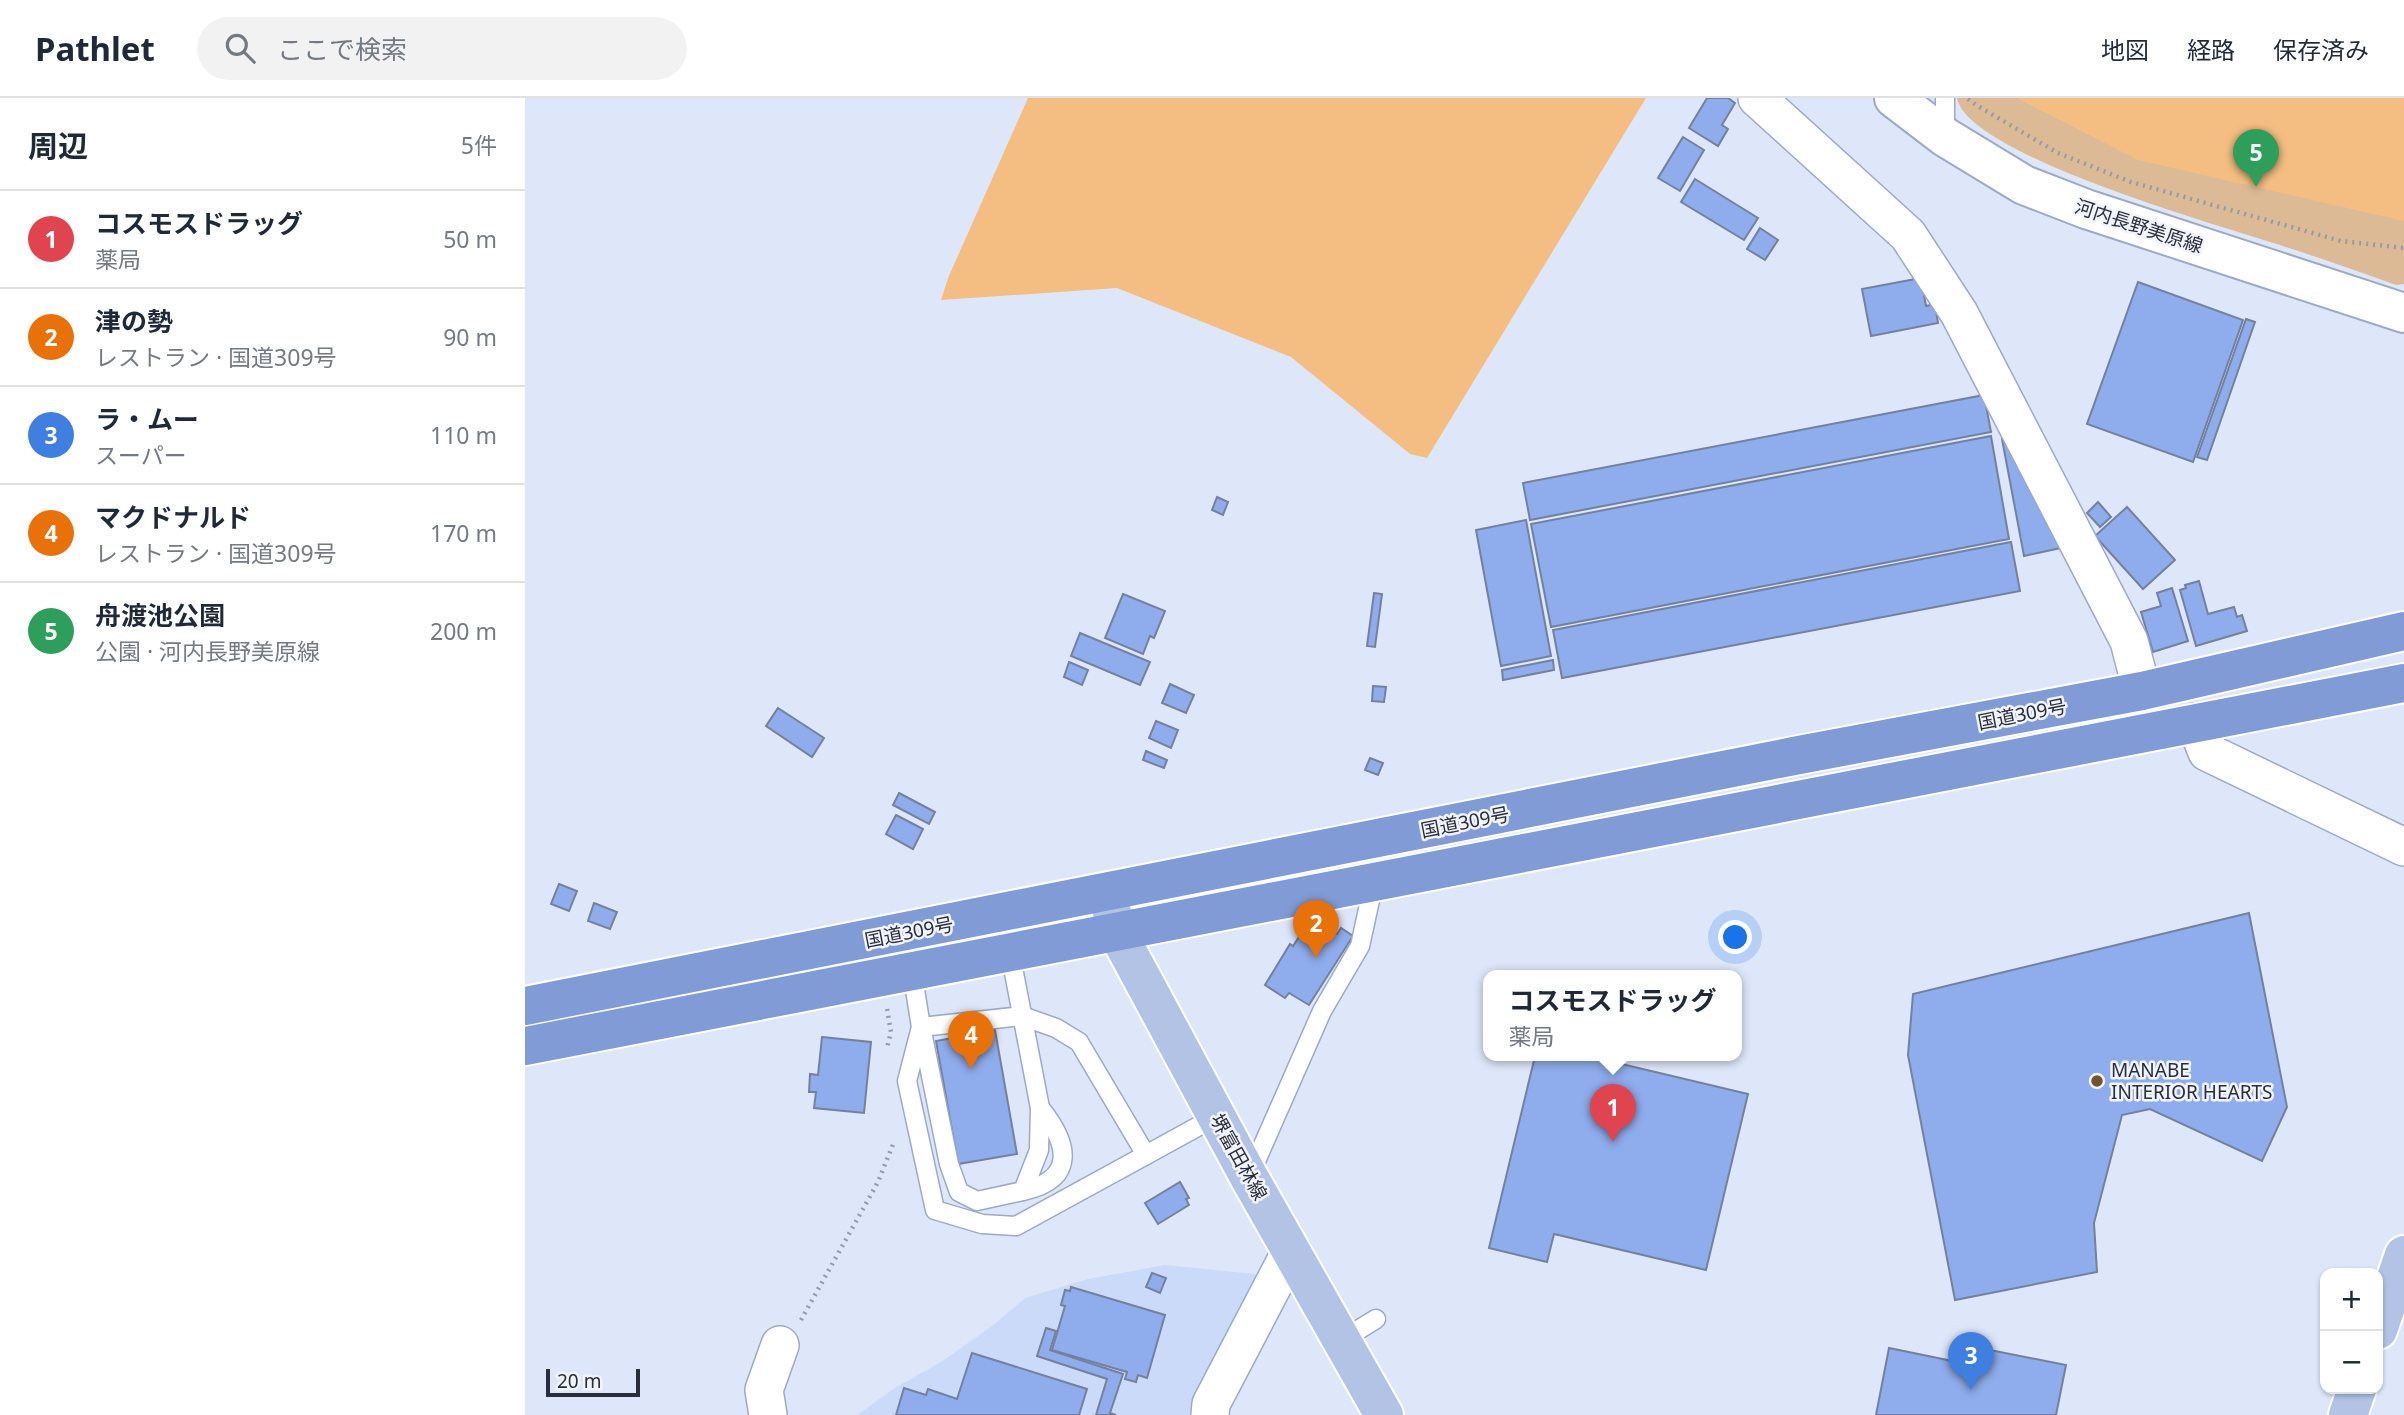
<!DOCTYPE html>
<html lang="ja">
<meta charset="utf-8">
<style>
body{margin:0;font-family:"Noto Sans","Noto Sans JP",sans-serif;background:#f2f2f3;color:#1f2937}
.controls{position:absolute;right:21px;bottom:21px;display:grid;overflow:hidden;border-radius:14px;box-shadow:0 2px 5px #0004}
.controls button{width:63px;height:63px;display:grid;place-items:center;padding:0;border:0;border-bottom:2px solid #e0e1e3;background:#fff;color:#1f2937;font:35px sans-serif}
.scale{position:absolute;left:21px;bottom:18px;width:94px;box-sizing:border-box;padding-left:7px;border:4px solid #292e3a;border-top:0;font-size:19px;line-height:24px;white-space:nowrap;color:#292e3a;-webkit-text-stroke:5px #f1f4fa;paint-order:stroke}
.you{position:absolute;left:1211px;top:840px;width:24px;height:24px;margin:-18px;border:5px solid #fff;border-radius:50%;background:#1a73e8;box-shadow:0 0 0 10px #1a73e833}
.badge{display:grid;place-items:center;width:46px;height:46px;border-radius:50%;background:#db2777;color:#fff;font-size:23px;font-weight:700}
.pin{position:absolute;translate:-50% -58px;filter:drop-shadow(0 2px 4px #0008)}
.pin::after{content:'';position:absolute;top:37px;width:24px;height:21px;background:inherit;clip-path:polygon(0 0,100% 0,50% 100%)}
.popup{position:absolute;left:958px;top:872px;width:259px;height:91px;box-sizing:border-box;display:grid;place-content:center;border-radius:14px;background:#fff;filter:drop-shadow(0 2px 5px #0005);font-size:23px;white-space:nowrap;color:#747a83}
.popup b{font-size:26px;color:#1f2937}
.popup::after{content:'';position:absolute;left:50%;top:100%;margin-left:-14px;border:14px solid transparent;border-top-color:#fff}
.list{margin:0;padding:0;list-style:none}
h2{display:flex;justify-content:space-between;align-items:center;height:91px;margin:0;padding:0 28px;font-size:30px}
h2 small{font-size:23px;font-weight:400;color:#747a83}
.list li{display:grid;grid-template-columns:46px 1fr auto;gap:21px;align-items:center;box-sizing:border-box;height:98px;padding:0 28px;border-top:2px solid #e0e1e3}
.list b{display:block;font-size:26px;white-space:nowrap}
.list p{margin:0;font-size:23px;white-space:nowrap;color:#747a83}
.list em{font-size:23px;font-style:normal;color:#747a83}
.icon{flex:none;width:38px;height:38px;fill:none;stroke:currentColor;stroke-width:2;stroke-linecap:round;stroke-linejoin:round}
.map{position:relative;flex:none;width:1879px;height:1317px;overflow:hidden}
header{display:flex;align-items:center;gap:42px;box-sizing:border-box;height:98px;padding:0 35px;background:#fff;border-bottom:2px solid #e0e1e3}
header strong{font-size:33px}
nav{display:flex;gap:38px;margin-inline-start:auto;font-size:24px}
.search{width:490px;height:63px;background:#f2f2f3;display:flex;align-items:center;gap:18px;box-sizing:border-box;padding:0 24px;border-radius:38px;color:#747a83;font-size:26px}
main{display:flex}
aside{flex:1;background:#fff}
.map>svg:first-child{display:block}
</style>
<header>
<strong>Pathlet</strong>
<div class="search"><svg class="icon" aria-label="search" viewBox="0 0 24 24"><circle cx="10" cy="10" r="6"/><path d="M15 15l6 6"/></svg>ここで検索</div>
<nav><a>地図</a><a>経路</a><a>保存済み</a></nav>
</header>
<main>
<aside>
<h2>周辺<small>5件</small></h2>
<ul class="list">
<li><span class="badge" style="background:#e0444e">1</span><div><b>コスモスドラッグ</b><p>薬局</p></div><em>50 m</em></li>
<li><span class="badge" style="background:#e8710a">2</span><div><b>津の勢</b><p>レストラン · 国道309号</p></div><em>90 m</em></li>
<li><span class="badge" style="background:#3f7fe0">3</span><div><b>ラ・ムー</b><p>スーパー</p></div><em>110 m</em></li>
<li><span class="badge" style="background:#e8710a">4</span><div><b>マクドナルド</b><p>レストラン · 国道309号</p></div><em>170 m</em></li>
<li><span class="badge" style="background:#2e9e5b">5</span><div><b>舟渡池公園</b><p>公園 · 河内長野美原線</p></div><em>200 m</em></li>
</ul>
</aside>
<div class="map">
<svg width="1879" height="1317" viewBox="0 0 1879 1317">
<rect width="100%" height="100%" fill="#dee7f9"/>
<path fill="#cbdaf8" d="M640 1167 730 1176 735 1187 673 1317H332L370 1290 416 1264 467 1228 500 1200 563 1181Z"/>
<path fill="#dcba96" d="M1432 0H1879V186L1871 187C1829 172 1787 157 1745 144 1690 126 1442 56 1432 0Z"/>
<g fill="#f4be82">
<path d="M503 0H1121L902 360 885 356 766 259 592 190 416 202 423 180Z"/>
<path d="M1492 0H1879V123L1613 62Z"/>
</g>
<g fill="#8facec" stroke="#74819d" stroke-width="2">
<path d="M1182 0H1203L1210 5 1197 27 1203 31 1193 48 1164 30Z"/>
<path d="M1158 39 1179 52 1155 93 1133 80Z"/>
<path d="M1170 81 1233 120 1219 142 1156 104Z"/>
<path d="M1235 130 1253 142 1240 162 1222 151Z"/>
<path d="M1396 180 1401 208 1410 206 1413 225 1346 238 1337 191Z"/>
<path d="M1613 184 1718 222 1668 364 1562 326Z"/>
<path d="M1721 221 1730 224 1682 362 1672 359Z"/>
<path d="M1459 297 1466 334 1005 422 998 385Z"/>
<path d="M1466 338 1484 441 1026 529 1006 426Z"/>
<path d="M1486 339 1545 448 1499 458 1477 341Z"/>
<path d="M692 399 703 404 698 417 687 412Z"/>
<path d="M1573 404 1586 419 1575 429 1562 415Z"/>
<path d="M1602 409 1650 462 1618 491 1570 438Z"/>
<path d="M1001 422 1026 558 976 568 951 432Z"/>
<path d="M1486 444 1495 493 1037 580 1028 532Z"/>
<path d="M1674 483 1683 516 1709 509 1712 519 1717 517 1722 533 1671 548 1655 492 1661 490 1660 487Z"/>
<path d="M1647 490 1663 543 1628 554 1616 514 1636 508 1632 495Z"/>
<path d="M849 495 857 496 850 549 842 548Z"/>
<path d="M598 496 640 513 629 540 625 538 618 556 580 540Z"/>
<path d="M555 535 625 564 615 587 546 558Z"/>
<path d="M1028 562 1029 572 978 582 977 572Z"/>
<path d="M544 564 563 572 557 587 539 579Z"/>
<path d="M645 586 669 597 661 615 637 605Z"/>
<path d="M848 588 861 589 859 604 847 603Z"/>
<path d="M253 610 299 640 287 659 241 628Z"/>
<path d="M631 623 653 632 646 650 624 640Z"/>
<path d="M621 653 642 662 639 670 618 662Z"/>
<path d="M845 660 858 665 853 677 840 672Z"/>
<path d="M374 695 410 714 404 726 368 707Z"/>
<path d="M371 717 398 731 388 751 361 736Z"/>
<path d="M34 786 52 793 44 813 26 806Z"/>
<path d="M69 805 92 814 85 831 63 823Z"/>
<path d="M1724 815 1762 1009 1737 1063 1625 1011 1597 1017 1569 1125 1572 1174 1430 1202 1383 957 1388 896Z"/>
<path d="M796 826 812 836 816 830 828 838 784 907 764 895 760 900 740 887 765 846 768 848 781 828 791 834Z"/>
<path d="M470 932 492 1056 433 1066 411 943Z"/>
<path d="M297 939 346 944 339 1015 289 1010 291 994H284L285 976 293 977Z"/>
<path d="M1010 958H1063L1223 996 1181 1172 1029 1136 1022 1164 964 1150Z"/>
<path d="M655 1084 664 1100 661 1101 664 1107 633 1126 620 1105Z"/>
<path d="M627 1175 641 1180 635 1195 621 1189Z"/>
<path d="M546 1189 640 1217 622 1280 613 1277 611 1284 600 1281 602 1274 527 1252 540 1208 536 1207 540 1192 545 1193Z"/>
<path d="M521 1230 531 1233 525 1252 598 1276 585 1315 591 1317H571L582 1281 512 1258Z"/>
<path d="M1445 1248 1541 1267 1531 1317H1351L1364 1250 1442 1266Z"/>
<path d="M447 1255 562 1291 554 1317H371L379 1290 401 1297 403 1291 432 1301Z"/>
</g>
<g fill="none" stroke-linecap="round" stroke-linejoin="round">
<g stroke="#9ca9c7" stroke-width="21">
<g id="lane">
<path d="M1420 0V38"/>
<path d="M387 873 396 929 424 1066 434 1094 452 1103 498 1093 514 1052 515 1010 485 854"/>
<path d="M497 918 531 930 554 944 621 1057 491 1128 457 1126 410 1112 382 983 396 929Z"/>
<path d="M621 1057 692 1018"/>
<path d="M724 1079 797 913 835 848 849 784"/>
<path d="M498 1093C553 1081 543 1044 515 1010"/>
<path d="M817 1242 851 1221"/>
</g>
</g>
<g stroke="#9ca9c7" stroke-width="40">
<g id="street">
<path d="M1232 0 1383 137 1434 215 1604 543 1617 593"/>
<path d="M1670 624 1682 654 1879 749"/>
<path d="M243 1317 239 1292 255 1247"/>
<path d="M685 1317 686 1306 766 1153"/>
</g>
</g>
<g stroke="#9ca9c7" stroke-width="42">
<path id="secondary" d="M1369 0 1420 39 1499 87 1561 111 1879 215"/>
</g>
<g stroke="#fff" stroke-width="42">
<g id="primary">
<path d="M582 795 592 834 724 1079 859 1317"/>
<path d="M1853 1232 1879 1157"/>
<path d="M1823 1317 1832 1291"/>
</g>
</g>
<g stroke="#fff" stroke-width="42">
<g id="highway">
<path d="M0 908 1274 657 1617 593 1879 533"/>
<path d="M0 948 1879 585"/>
</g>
</g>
<g stroke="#949bab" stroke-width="4.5" stroke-dasharray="2 5" stroke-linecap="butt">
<path d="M1443 1 1451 7 1533 55 1606 84 1816 143 1879 150"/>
<path d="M362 911 366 934 362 950"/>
<path d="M276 1222 353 1084 369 1044"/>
</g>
<use href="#lane" stroke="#fff" stroke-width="18"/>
<use href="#street" stroke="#fff" stroke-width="37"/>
<use href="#secondary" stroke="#fff" stroke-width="38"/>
<use href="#primary" stroke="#b3c3e6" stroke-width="38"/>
<use href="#highway" stroke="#809bd5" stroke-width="38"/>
</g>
<circle fill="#76532b" stroke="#f1f4fa" stroke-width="2.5" cx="1572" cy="983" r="7"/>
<g text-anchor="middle" stroke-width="5" stroke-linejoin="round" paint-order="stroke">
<g font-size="19" fill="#292e3a" stroke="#f1f4fa">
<text transform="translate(1614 128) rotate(18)" y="7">河内長野美原線</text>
<text transform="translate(1497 616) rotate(-11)" y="7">国道309号</text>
<text transform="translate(940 724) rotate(-11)" y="7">国道309号</text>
<text transform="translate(384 834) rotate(-11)" y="7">国道309号</text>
<text transform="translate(714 1059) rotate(61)" y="7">堺富田林線</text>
</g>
<g font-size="19" fill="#292e3a" stroke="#f1f4fa" text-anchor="start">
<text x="1586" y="979">MANABE<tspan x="1586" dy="22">INTERIOR HEARTS</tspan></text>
</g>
</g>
</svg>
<div class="controls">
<button>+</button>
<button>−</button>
</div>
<div class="scale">20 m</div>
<div class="you"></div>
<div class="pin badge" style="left:1088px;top:1044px;background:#e0444e">1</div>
<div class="popup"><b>コスモスドラッグ</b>薬局</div>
<div class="pin badge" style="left:791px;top:860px;background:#e8710a">2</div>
<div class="pin badge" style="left:1446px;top:1292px;background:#3f7fe0">3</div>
<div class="pin badge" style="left:446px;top:971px;background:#e8710a">4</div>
<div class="pin badge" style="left:1731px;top:89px;background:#2e9e5b">5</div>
</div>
</main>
